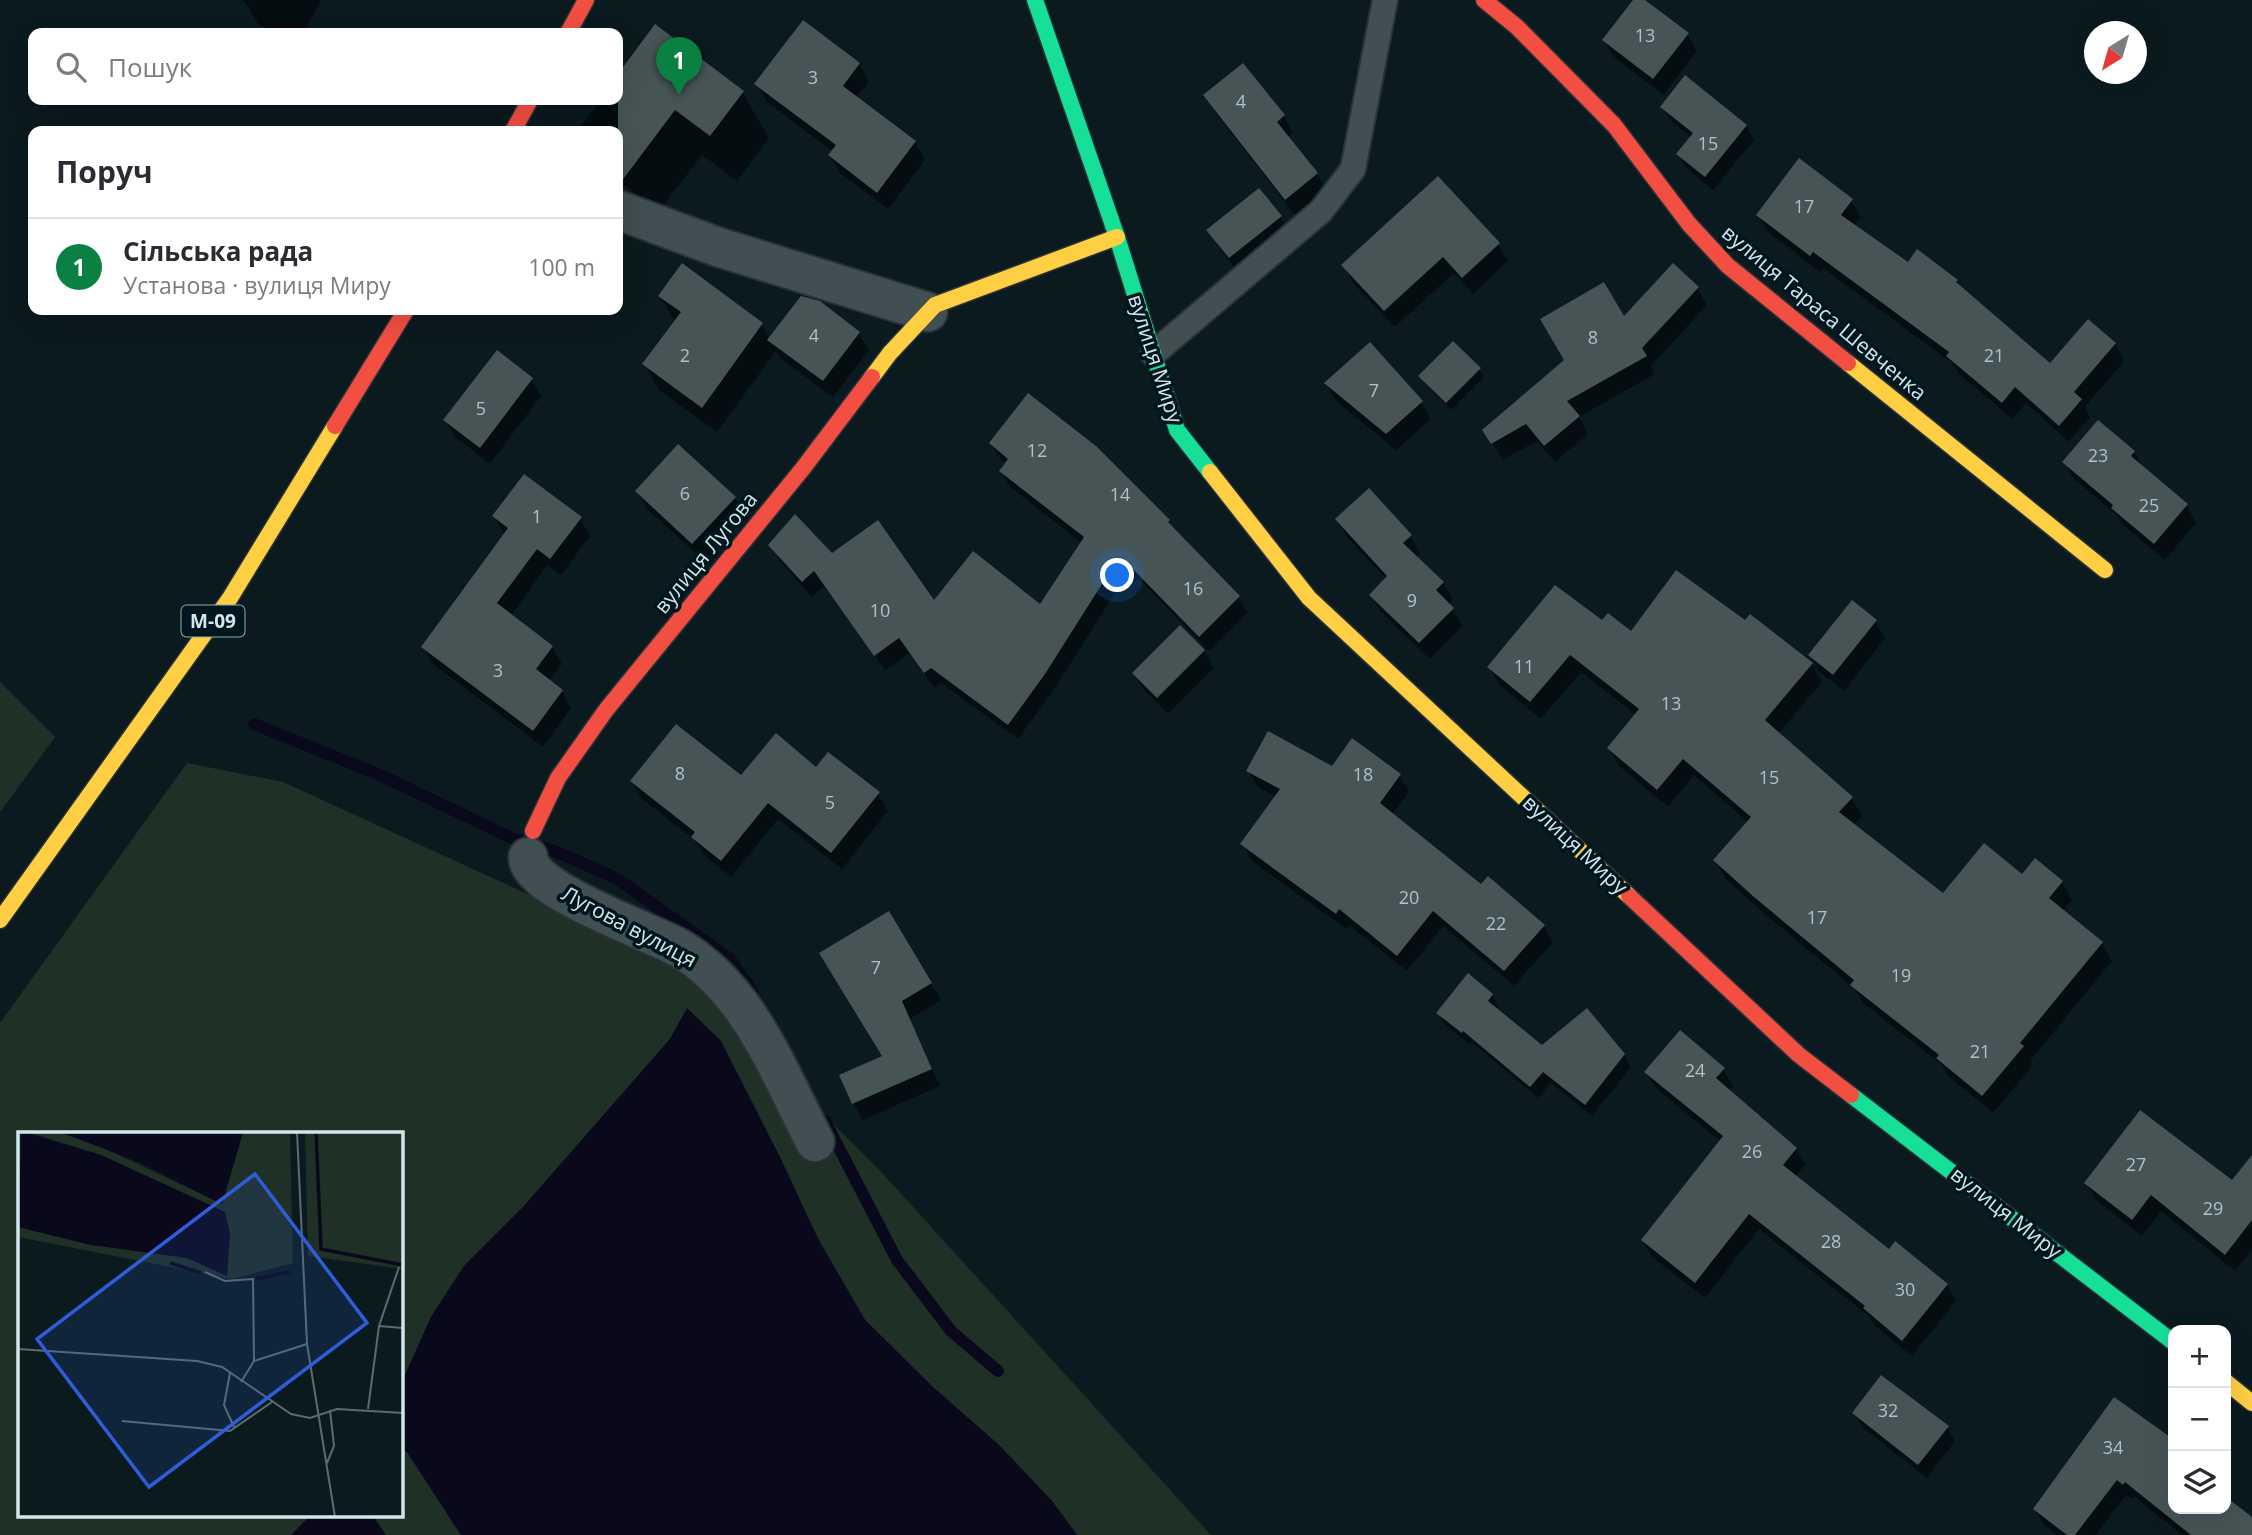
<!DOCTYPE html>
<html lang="uk">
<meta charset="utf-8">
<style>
body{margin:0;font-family:"Open Sans",sans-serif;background:#f2f2f3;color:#2b2b33}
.controls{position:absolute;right:21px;bottom:21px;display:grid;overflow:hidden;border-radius:14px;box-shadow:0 7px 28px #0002}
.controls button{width:63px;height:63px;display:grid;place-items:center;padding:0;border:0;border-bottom:2px solid #e1e1e2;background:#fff;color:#2b2b33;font:35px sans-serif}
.compass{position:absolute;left:2084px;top:21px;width:63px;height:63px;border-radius:50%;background:#fff;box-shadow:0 7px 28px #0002;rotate:217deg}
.you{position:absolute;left:1118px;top:576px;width:24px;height:24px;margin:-18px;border:5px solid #fff;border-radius:50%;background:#1a73e8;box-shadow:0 0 0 10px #1a73e833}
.badge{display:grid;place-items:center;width:46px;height:46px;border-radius:50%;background:#0b8043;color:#fff;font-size:23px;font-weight:700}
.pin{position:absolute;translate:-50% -58px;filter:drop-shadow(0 2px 4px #0008)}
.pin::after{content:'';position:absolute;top:37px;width:24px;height:21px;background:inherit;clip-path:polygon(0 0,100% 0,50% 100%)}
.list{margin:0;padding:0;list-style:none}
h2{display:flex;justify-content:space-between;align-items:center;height:91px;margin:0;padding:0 28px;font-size:30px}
h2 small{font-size:23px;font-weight:400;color:#7c7c81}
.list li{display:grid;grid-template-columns:46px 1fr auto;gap:21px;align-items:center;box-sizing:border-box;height:98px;padding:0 28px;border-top:2px solid #e1e1e2}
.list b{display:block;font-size:26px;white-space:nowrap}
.list p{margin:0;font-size:23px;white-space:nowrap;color:#7c7c81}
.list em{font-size:23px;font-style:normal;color:#7c7c81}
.icon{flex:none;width:38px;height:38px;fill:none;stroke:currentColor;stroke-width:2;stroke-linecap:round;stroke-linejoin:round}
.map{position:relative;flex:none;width:2252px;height:1535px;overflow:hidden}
.search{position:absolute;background:#fff;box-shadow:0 7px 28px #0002;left:28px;top:28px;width:595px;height:77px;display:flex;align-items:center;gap:18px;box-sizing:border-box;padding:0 24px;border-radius:14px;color:#7c7c81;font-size:26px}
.panel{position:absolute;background:#fff;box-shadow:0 7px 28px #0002;left:28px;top:126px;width:595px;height:189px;border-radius:14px}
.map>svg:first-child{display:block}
</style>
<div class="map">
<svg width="2252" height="1535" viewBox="0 0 2252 1535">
<rect width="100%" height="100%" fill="#0b1a1f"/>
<g fill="#1f3026">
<path d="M0 682 55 737 0 812Z"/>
<path d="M187 763 283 782 669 959 884 1175 1211 1535H1077L1052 1501 999 1445 934 1388 865 1320 687 1009 670 1039 523 1207 464 1266 431 1317 401 1384V1134H19V1516H310L291 1535H0V1023Z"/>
<path d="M401 1448 407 1452 461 1535H386L373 1516H401Z"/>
</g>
<g fill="#0a091c">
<path d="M687 1008 721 1041 781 1159 820 1243 865 1320 934 1388 999 1445 1052 1501 1077 1535H461L407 1452 401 1448V1384L431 1317 464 1266 523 1207 670 1039Z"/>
<path d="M310 1516H373L386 1535H291Z"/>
</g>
<g fill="#0007">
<path d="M240 0H321L304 33H275L258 24 245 2Z"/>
<path d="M1635 0H1642L1687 34 1697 51 1663 95 1614 57 1604 40Z"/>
<path d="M656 27 742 92 769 138 737 181 702 155 659 211 618 180V131H584L581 126 601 100H618V77Z"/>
<path d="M859 64 869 81 856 98 915 143 925 160 888 209 840 173 830 156 833 152 766 101 756 84Z"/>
<path d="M1205 95 1284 116 1293 133 1287 138 1317 174 1327 191 1296 216 1215 112Z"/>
<path d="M1662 107 1746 126 1754 140 1713 190 1686 168 1678 154 1692 138 1670 120Z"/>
<path d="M1851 200 1861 217 1854 226 1908 265 1957 281 1962 289 2051 365 2115 344 2124 361 2085 407 2090 417 2069 442 2026 403 2012 419 1958 373 1952 363 1823 268 1820 272 1768 232 1758 215Z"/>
<path d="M1281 217 1291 234 1240 274 1219 248 1209 230Z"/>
<path d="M1498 244 1508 261 1473 294 1454 273 1395 327 1353 283 1344 266Z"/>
<path d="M1697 288 1707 305 1651 366 1655 374 1579 417 1588 434 1555 462 1537 441 1503 460 1484 431 1566 361 1624 319Z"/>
<path d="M660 296 761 324 770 339 859 333 869 350 833 397 779 357 776 351 717 432 659 390 644 364 675 322Z"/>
<path d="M1479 369 1484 377 1451 410 1425 384 1420 376Z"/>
<path d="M531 379 541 396 490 464 455 437 445 420Z"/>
<path d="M1326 384 1421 402 1431 419 1396 450 1336 401Z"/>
<path d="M991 443 1095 447 1169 522 1175 531 1238 597 1248 613 1209 651 1138 578 1131 585 1124 579 1053 691 1018 739 941 683 935 688 910 653 885 670 824 586 812 597 780 561 771 545 831 556 934 603 1041 606 1082 543 1010 487 1001 471 1006 464 1000 459Z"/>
<path d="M2134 452 2144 469 2187 506 2196 523 2165 560 2123 525 2117 515 2074 479 2064 462Z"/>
<path d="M637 491 735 498 744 515 703 560 647 509Z"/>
<path d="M494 517 580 518 590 536 561 575 547 565 511 616 552 647 562 664 549 681 562 691 571 708 543 747 433 664 423 647 505 535Z"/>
<path d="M1337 520 1410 536 1420 553 1416 557 1443 583 1453 600 1448 604 1463 626 1430 659 1381 612 1371 595 1386 579 1347 537Z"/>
<path d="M1750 616 1818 669 1810 655 1875 621 1885 638 1844 691 1813 667 1822 682 1778 734 1852 798 1862 816 1854 825 1943 896 2022 877 2062 882 2072 900 2063 911 2101 943 2112 961 2030 1061 2033 1065 1993 1113 1948 1076 1942 1065 1863 1003 1854 988 1766 915 1725 878 1715 861 1749 823 1694 775 1668 807 1619 766 1609 748 1636 715 1581 672 1541 719 1500 685 1489 667 1602 622 1631 634 1745 622Z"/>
<path d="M1180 627 1204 651 1214 668 1168 714 1144 690 1134 673Z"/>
<path d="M1332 768 1399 775 1409 791 1392 815 1481 887 1543 926 1553 942 1514 986 1443 926 1407 971 1349 925 1346 929 1252 861 1243 844 1276 797 1258 787 1248 771Z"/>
<path d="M817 769 878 794 888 811 842 869 778 819 731 877 703 854 695 840 642 799 632 782 742 778Z"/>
<path d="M831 971 931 983 941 1000 910 1019 940 1086 863 1120 853 1103 884 1057Z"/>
<path d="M1492 995 1499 1007 1496 1010 1542 1047 1624 1055 1631 1067 1592 1116 1551 1083 1538 1098 1471 1042 1469 1044 1445 1025 1438 1013Z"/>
<path d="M1723 1069 1733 1086 1729 1091 1796 1149 1805 1165 1795 1177 1889 1252 1947 1285 1956 1301 1912 1356 1874 1325 1870 1317 1759 1229 1705 1298 1652 1257 1643 1241 1721 1142 1656 1088 1646 1072Z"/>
<path d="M2252 1158V1249L2235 1271 2161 1211 2142 1236 2096 1200 2086 1183 2232 1182Z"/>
<path d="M1854 1413 1947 1427 1955 1441 1927 1478 1862 1427Z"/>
<path d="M2166 1453 2173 1458V1509H2226V1499L2252 1520V1535H2182L2135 1497 2133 1499 2126 1495 2096 1535H2057L2044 1525 2035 1509Z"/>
</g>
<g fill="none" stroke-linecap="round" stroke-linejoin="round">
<g stroke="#0a091c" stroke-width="12">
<path d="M254 724 378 774 514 839 557 852 616 878 730 959 753 992"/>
<path d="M825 1121 897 1260 951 1331 998 1371"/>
</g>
</g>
<g fill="#465455">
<path d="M1633 0H1645L1689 33 1653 79 1602 40Z"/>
<path d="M803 20 860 63 843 86 916 141 877 193 828 155 836 145 754 84Z"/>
<path d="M655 24 744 91 710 136 675 110 618 186V74Z"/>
<path d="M1243 63 1285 115 1277 122 1318 173 1285 200 1203 95Z"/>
<path d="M1685 75 1747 125 1705 177 1676 154 1693 133 1660 107Z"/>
<path d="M1799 158 1853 199 1841 215 1908 262 1917 249 1958 280 1956 282 2050 363 2088 319 2116 343 2074 392 2082 399 2059 426 2015 387 2002 403 1946 356 1949 352 1813 252 1810 256 1756 215Z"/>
<path d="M1438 176 1500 243 1462 278 1443 257 1384 311 1341 265Z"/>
<path d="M1259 188 1282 216 1229 258 1206 230Z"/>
<path d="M682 263 763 323 702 408 642 364 681 312 658 296Z"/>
<path d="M1673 263 1699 287 1642 348 1647 356 1567 401 1580 416 1544 446 1526 424 1491 444 1482 430 1564 360 1540 319 1604 282 1624 316Z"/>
<path d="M801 296 820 301 860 332 823 381 767 340Z"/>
<path d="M1453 341 1481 368 1446 403 1418 376Z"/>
<path d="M1370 342 1423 401 1386 434 1324 383Z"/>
<path d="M497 350 533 378 480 448 443 420Z"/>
<path d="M1028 393 1096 446 1170 520 1168 522 1240 596 1199 637 1128 564 1121 571 1114 565 1045 674 1008 725 931 668 924 673 899 638 874 656 814 571 802 582 768 545 795 514 832 553 878 520 934 600 973 551 1040 604 1084 537 999 471 1008 459 989 443Z"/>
<path d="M2098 420 2135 451 2131 456 2188 504 2154 544 2111 508 2113 505 2062 462Z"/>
<path d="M678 444 736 497 692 544 635 491Z"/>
<path d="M524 474 582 517 550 559 537 549 497 603 553 646 536 669 563 690 533 731 421 647 508 528 492 516Z"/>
<path d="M1369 488 1412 535 1403 543 1444 582 1436 590 1454 608 1419 643 1369 595 1387 576 1335 519Z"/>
<path d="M1676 570 1745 620 1750 614 1813 663 1765 720 1853 797 1839 812 1943 893 1984 843 2022 874 2035 858 2063 881 2049 898 2103 942 2020 1043 2024 1046 1982 1096 1936 1058 1939 1055 1850 985 1854 980 1754 897 1713 860 1751 817 1683 759 1657 790 1607 748 1639 709 1570 655 1530 702 1487 667 1555 585 1602 620 1608 613 1631 631Z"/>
<path d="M1852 600 1877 620 1833 675 1808 655Z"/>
<path d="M1180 625 1205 650 1157 698 1132 673Z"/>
<path d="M676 724 741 775 776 733 816 767 828 752 880 792 831 853 768 803 721 861 691 837 695 832 630 781Z"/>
<path d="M1268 731 1332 766 1352 738 1401 774 1380 803 1481 884 1488 876 1545 925 1504 971 1433 911 1397 956 1339 909 1336 914 1240 844 1280 789 1246 771Z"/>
<path d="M889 911 932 983 902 1001 932 1069 852 1104 839 1075 882 1056 819 953Z"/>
<path d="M1468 973 1493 994 1488 1001 1542 1045 1587 1008 1625 1054 1585 1105 1543 1072 1530 1087 1463 1031 1462 1033 1436 1013Z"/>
<path d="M1680 1030 1725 1068 1716 1078 1797 1148 1783 1165 1889 1249 1895 1241 1948 1284 1902 1341 1863 1308 1865 1306 1749 1214 1695 1283 1641 1240 1723 1136 1644 1072Z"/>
<path d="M2140 1110 2232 1180 2252 1155V1220L2225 1255 2151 1195 2132 1220 2084 1183Z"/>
<path d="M1881 1375 1949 1426 1918 1465 1852 1413Z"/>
<path d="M2114 1397 2173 1439V1509H2226V1497L2252 1517V1535H2191L2125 1482 2123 1485 2117 1480 2075 1535H2067L2033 1509Z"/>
</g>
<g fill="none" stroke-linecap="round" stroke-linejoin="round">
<g stroke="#283237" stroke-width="28">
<path id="lane" d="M1153 354 1321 211 1353 169 1385 0"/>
</g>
<g stroke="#283237" stroke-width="42">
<g id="street">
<path d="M618 210 718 247 928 312"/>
<path d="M528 857C528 890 651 932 679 948 749 989 779 1073 815 1142"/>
</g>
</g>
<g stroke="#283237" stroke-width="19">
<g id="fast">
<path d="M1035 0 1117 237 1177 430 1210 472"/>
<path d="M1851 1095 2173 1342"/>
</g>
</g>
<g stroke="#283237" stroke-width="19">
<g id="slow">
<path d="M1848 363 2105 570"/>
<path d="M872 377 890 353 935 305 1117 237"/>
<path d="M1210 472 1309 598 1629 896"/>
<path d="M0 920 230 598 335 426"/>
<path d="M2226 1382 2252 1403"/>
</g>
</g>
<g stroke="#283237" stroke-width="19">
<g id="jam">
<path d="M1484 0 1517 27 1614 125 1689 224 1728 266 1848 363"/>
<path d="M568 33 586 0"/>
<path d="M513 131 530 100"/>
<path d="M335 426 406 310"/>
<path d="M533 831 558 778 606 710 804 467 872 377"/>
<path d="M1629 896 1799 1055 1851 1095"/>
</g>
</g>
<use href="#lane" stroke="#414f52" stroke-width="24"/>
<use href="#street" stroke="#414f52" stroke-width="38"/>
<use href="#fast" stroke="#16e098" stroke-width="16"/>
<use href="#slow" stroke="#ffcf43" stroke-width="16"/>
<use href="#jam" stroke="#f24e42" stroke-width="16"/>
</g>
<g text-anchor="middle" stroke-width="7" stroke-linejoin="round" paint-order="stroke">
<g font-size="18" fill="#afc2c6">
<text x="1645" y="42">13</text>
<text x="813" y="84">3</text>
<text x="1241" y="108">4</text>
<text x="1708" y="150">15</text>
<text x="1804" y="213">17</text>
<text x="814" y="342">4</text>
<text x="1593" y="344">8</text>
<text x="685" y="362">2</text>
<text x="1994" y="362">21</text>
<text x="1374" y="397">7</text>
<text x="481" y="415">5</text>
<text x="1037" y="457">12</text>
<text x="2098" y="462">23</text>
<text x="685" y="500">6</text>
<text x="1120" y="501">14</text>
<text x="2149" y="512">25</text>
<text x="537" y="523">1</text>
<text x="1193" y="595">16</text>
<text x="1412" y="607">9</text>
<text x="880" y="617">10</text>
<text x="1524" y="673">11</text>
<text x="498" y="677">3</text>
<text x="1671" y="710">13</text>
<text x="680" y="780">8</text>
<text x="1363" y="781">18</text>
<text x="1769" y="784">15</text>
<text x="830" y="809">5</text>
<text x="1409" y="904">20</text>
<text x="1817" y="924">17</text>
<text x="1496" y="930">22</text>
<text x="876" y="974">7</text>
<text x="1901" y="982">19</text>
<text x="1980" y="1058">21</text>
<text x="1695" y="1077">24</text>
<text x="1752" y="1158">26</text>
<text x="2136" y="1171">27</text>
<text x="2213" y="1215">29</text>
<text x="1831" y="1248">28</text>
<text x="1905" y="1296">30</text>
<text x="1888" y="1417">32</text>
<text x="2113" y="1454">34</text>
</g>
<rect fill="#00161e" stroke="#93a8ae" stroke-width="2" x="181.5" y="605.5" width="63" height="31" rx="5"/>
<g font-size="19" font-weight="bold" fill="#d2e6ec">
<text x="213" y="628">М-09</text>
</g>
<g font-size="21" fill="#d2e6ec" stroke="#00161e">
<text transform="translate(1824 313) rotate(40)" y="7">вулиця Тараса Шевченка</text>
<text transform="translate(1155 359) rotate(72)" y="7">вулиця Миру</text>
<text transform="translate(706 553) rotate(-51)" y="7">вулиця Лугова</text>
<text transform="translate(1575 845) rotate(43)" y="7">вулиця Миру</text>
<text transform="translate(629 927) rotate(28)" y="7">Лугова вулиця</text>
<text transform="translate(2006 1213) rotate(38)" y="7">вулиця Миру</text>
</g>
</g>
<g transform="translate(18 1132)">
<rect width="385" height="385" fill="#0b1a1f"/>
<path d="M10 0H42L86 16 204 72 225 0H272L275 131 214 147 0 105V95L73 113 114 115 169 126 209 143 211 95 204 80 83 23ZM287 0H385V137L290 124Z" fill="#1f3026"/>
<path d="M4 0 83 23 207 80 212 102 209 144 169 126 73 113 0 95ZM42 0H225L204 72 123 31Z" fill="#0a091c"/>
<path fill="none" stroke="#0a091c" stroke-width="3.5" d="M298 0 303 117 385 133M152 131 183 141M238 147 272 140"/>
<path fill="none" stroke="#5b6c71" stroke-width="2" d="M279 0 289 212 317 385M187 140 207 149 235 147 236 229M361 194 385 196M0 217 179 229 204 235 273 282 292 286 319 277 385 281M212 241 206 273 216 295M223 250 236 229 289 212M350 277 361 194 381 135M104 289 212 299 254 270M309 331 316 314 312 278"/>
<path fill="#2f5dda" fill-opacity="0.15" stroke="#2f5dda" stroke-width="3.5" d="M237 42 349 191 131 355 19 207Z"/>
<rect width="385" height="385" fill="none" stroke="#d2e6ec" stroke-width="3.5"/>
</g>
</svg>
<div class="controls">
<button>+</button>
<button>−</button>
<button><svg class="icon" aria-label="layers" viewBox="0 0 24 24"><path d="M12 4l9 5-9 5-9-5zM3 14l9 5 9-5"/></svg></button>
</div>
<svg class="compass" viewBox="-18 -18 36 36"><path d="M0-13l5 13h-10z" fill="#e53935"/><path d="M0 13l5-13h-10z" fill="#7c7c81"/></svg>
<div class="you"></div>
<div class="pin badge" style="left:679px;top:95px">1</div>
<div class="search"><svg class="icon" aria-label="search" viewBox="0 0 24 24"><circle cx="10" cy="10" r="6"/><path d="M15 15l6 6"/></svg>Пошук</div>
<section class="panel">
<h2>Поруч<small></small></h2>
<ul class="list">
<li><span class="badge">1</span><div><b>Сільська рада</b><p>Установа · вулиця Миру</p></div><em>100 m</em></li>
</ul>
</section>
</div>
